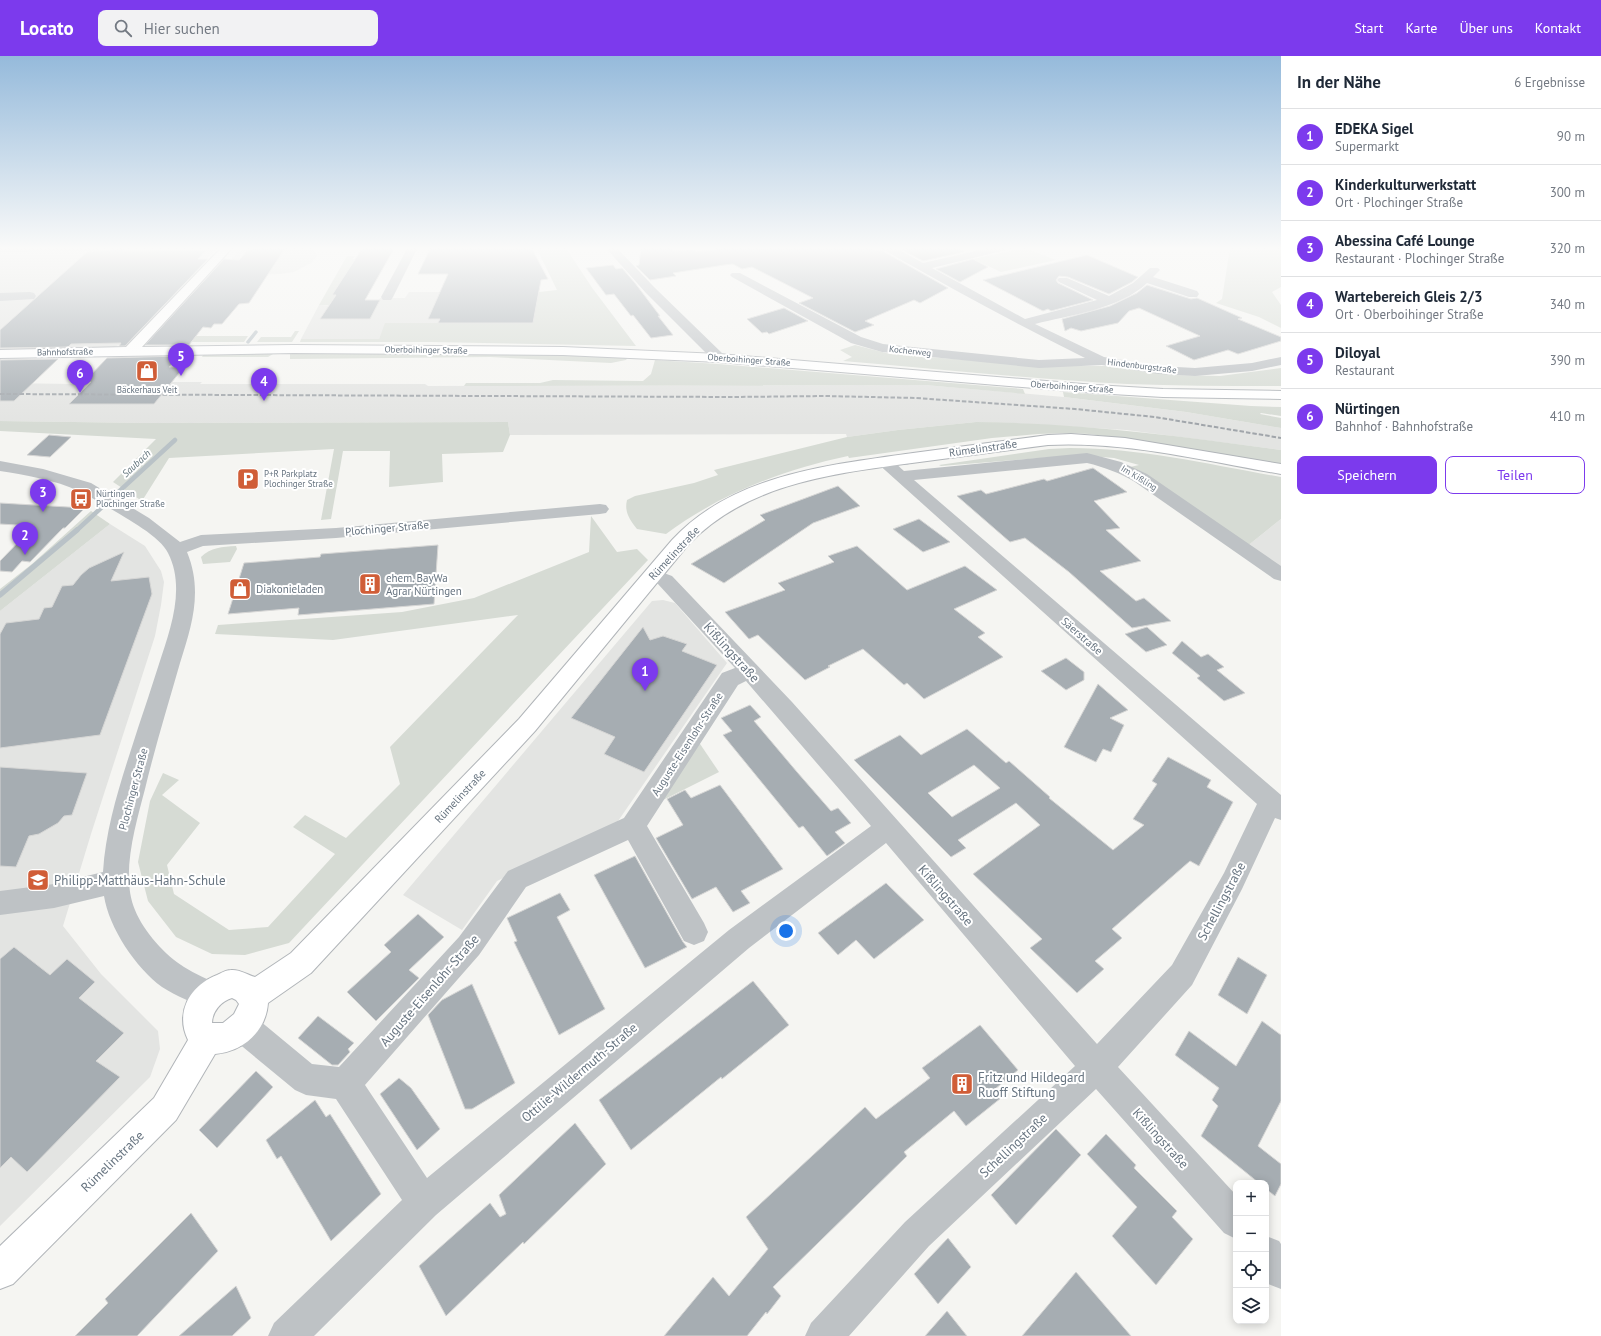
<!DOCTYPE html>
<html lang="de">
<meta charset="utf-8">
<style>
body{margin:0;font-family:"PT Sans",sans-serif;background:#f2f2f3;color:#1f2937}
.controls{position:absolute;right:12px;bottom:12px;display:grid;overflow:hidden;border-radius:8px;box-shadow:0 2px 10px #0003}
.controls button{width:36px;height:36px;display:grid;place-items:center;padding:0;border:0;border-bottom:1px solid #e0e1e3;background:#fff;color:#1f2937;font:20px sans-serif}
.you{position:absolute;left:786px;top:875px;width:14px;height:14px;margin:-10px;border:3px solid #fff;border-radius:50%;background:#1a73e8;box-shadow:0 0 0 6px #1a73e833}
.badge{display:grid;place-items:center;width:26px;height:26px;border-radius:50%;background:#7c3aed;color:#fff;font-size:13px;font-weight:700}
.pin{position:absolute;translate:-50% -33px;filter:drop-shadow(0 1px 2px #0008)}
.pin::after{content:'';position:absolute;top:21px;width:14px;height:12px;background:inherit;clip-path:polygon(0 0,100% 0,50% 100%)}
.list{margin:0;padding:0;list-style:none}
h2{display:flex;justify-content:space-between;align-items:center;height:52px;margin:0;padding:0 16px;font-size:17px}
h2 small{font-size:13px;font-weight:400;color:#747a83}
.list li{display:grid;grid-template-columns:26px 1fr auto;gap:12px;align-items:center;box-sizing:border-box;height:56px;padding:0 16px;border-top:1px solid #e0e1e3}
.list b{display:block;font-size:15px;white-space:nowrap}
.list p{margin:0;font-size:13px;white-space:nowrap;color:#747a83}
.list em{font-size:13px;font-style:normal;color:#747a83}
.actions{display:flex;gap:8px;padding:12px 16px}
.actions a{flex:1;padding:9px 0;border:1px solid #7c3aed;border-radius:8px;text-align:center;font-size:14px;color:#7c3aed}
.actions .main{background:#7c3aed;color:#fff}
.icon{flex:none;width:22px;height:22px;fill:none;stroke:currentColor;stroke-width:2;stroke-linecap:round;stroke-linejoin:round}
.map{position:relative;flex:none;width:1281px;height:1280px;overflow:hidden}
header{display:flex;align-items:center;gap:24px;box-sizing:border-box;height:56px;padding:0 20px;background:#7c3aed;color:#fff}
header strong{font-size:19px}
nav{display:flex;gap:22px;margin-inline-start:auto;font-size:14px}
.search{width:280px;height:36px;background:#f2f2f3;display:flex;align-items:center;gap:10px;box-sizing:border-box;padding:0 14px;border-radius:8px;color:#747a83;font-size:15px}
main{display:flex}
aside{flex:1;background:#fff}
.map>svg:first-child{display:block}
</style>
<header>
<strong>Locato</strong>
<div class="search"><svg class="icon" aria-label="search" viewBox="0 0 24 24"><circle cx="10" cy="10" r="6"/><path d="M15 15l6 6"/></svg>Hier suchen</div>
<nav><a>Start</a><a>Karte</a><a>Über uns</a><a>Kontakt</a></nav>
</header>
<main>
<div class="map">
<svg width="1281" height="1280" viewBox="0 0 1281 1280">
<rect width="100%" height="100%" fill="#f5f5f2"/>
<g fill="#e3e4e2">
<path d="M0 191H218L127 286 114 291 0 294Z"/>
<path d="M251 191H298L311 192 315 195 317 200 311 207 294 216 280 218 215 219 238 196Z"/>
<path d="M409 236H450L438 267H386L379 283H301L319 249 376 251 380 242H405Z"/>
<path d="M76 326H202L200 328H425L428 330 925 329 1064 341 1186 356 1281 372V394L1126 374 1013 367 976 366 898 374 847 381 846 378 510 379 508 366 146 367 0 365V327L74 328Z"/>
<path d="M1281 463V514L1246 491Z"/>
<path d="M110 468 145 490 161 515 164 526 161 549 155 580 91 778 63 870 101 918 158 975 160 993 150 1021 0 1170V555Z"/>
<path d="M663 544 675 547 727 607 616 768 497 825 462 874 403 839 652 545Z"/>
</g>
<g fill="#d6dbd4">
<path d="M536 191H565L593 233 636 290 431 286H300L301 283H379L385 267H532L539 236 557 234Z"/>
<path d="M1226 191H1270L1281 192V231L1272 236 1281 249V272L1259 261 1216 247 1222 243 1230 192Z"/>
<path d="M1025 192 1056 204 1001 216 973 203Z"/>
<path d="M347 200H355L353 203H355L350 211H354L329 249H319Z"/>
<path d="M295 275H299L292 286H257L261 281H291Z"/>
<path d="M196 280H248L244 286H191Z"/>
<path d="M855 289 890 298 1042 310H1111L1173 319 1220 320 1281 312V330C1230 330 1178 330 1127 328 1032 323 938 313 843 305L852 301 840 294Z"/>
<path d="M271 297 273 298 268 301H202L203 299Z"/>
<path d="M290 297H498L628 301 626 304 611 307 490 301 290 303Z"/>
<path d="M655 304 718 308 1023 333 1025 338 925 329 464 330 466 327H540L553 324 643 325 651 318Z"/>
<path d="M1063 336 1251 350 1281 351V360L1261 357 1260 358 1281 362V372L1186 356 1064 341Z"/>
<path d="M0 365 146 367 508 366 510 379 503 396 442 398 443 426 389 431 390 395H343L331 463 321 464 334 393 169 402 142 445 113 426 156 383 0 375Z"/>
<path d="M976 366C1079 367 1179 380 1281 394V408L1137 384 1089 378 1069 377 1038 378 992 382 849 402 848 400C782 414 720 438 666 478L637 473C630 464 624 456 627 444L635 440 694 427 718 419 714 414 847 381 898 374Z"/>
<path d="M1070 392C1141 392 1212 409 1281 421V463L1246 491 1130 411 1139 409 1114 402 1078 399 941 410 939 409 1049 393Z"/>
<path d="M91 455 110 468 0 555V533L32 508Z"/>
<path d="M591 460 617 496 637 493 648 504 289 887 245 899 212 898 176 881 148 845 138 806 150 745 163 717 179 724 162 739 200 767 167 809 174 838 229 874 268 871 335 798 293 771 305 759 346 782 400 728 390 691 518 559 333 584 215 578 218 569 402 556 474 542 589 496Z"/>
<path d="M236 490 237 493 230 506 203 508 201 501C211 491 222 491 236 490Z"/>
<path d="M696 682 719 716 657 747Z"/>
</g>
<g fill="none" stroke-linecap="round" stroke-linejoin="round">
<path stroke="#b9c2c7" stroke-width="3.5" d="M248 286 256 276"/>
<path stroke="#b9c2c7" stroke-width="4.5" d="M76 475 175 384"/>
<path stroke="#b9c2c7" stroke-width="5.5" d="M0 539 77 474"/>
</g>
<g fill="#a6adb2" stroke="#d6d6d5" fill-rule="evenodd">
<path d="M261 191H286L249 247 239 248 222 268H214L211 272 203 271 189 289H145L224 203 239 204 248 194Z"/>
<path d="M363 191H395L365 244H380L370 263H320L336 239H332Z"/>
<path d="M431 191H531L548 223 541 224 533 267H438L440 263H428L448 218H418Z"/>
<path d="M641 191H670L675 195 692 193 696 196 730 191H871L875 194H881L948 232 920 247 914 244 865 265 874 269 855 276 799 247 813 242 752 211 742 213 733 208 724 209 673 217 676 220 650 224 636 210 639 209Z"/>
<path d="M935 191H958L964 196 923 205 900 193Z"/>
<path d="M126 192 123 195 206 194 198 203H208L125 290H119L121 287 71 288 68 291 0 292V274L87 196Z"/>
<path d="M1087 199 1138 221 1132 226 1109 238 1068 221 1059 220 1056 224 1058 227 1093 244 1051 255 1048 253 1043 255 983 224Z"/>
<path d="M973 203 988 211 960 226 936 213Z"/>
<path d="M613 209 616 213 622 212 635 227 660 260H658L673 279 651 282 633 259 631 260 614 238 606 239 586 212Z"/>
<path d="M1147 229 1191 243 1197 242 1242 262 1238 263 1281 281V285L1238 298 1228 294 1194 304 1166 290 1200 280 1139 252 1129 255 1118 267 1081 275 1071 272 1065 275 1062 263 1110 250 1137 237Z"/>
<path d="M784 252 808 265 769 278 767 276 762 277 747 263Z"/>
<path d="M179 300 169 311H184L154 348H69L91 326H84L107 302Z"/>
<path d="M0 303V304L58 303 14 345H0Z"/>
<path d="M49 379 71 381 50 401 27 399Z"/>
<path d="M1093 412 1127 436 1094 445 1120 472 1106 474 1141 505 1100 515 1136 545 1144 542 1171 565 1132 572 1069 516 1025 482 1010 486 957 440 981 434 986 438 1044 423 1047 425Z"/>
<path d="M838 430 860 450 813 467 724 527 691 508 765 464 760 459Z"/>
<path d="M0 447 85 452 65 472H63L30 506 22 505 12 516 0 515V505L34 470 0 468Z"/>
<path d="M919 463 950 486 923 496 893 473Z"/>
<path d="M438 489 434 548 298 559 299 552 228 558 244 507 320 501 321 498Z"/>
<path d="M857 490 907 534 965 510 997 534 954 553 985 577 978 581 1003 601 924 643 907 627 904 629 863 593 828 610 830 611 805 624 758 579 749 583 725 556 785 534 778 527 834 506 828 500Z"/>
<path d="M124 496 111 525 149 521 152 538 100 679 0 692V578L6 567 39 563 44 552 52 551 62 530 73 529 81 519 89 512Z"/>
<path d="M643 571 650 584 663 580 687 588 682 595 717 609 644 716 604 698 615 681 571 662Z"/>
<path d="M1147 571 1167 589 1146 596 1125 578Z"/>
<path d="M1182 585 1201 601 1208 598 1224 611 1217 614 1245 637 1224 645 1197 622 1200 620 1172 597Z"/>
<path d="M1066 602 1084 616V624L1066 634 1041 615Z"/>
<path d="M1098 628 1128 654 1110 662 1124 669 1111 696 1103 693 1096 706 1064 691Z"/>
<path d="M750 649 761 661 754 665 797 716 831 755 838 752 851 767 835 776 845 787 827 800 803 770 799 772 723 679 732 675 721 662Z"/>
<path d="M967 673 1006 707 1009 705 1050 741 1049 742 1113 794 1144 769 1133 763 1157 728 1152 725 1168 701 1211 724 1207 731 1233 746 1199 810 1190 805 1112 873 1122 882 1095 905 1104 913 1077 937 1030 892 1042 883 973 818 1040 769 1016 747 958 784 966 792 951 801 854 704 900 679 921 699ZM974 709 1000 732 952 761 928 737Z"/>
<path d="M0 711 87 717 72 759 64 760 58 767 39 778 29 780 16 811 0 810Z"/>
<path d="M720 729 783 813 741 835 750 847 733 856 716 831 692 843 656 782 683 769 667 743 685 734 691 742Z"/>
<path d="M635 800 683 886 687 891 645 912 594 819Z"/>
<path d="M886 827 924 864 874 903 856 884 838 899 818 877Z"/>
<path d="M560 837 570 854 557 861 605 953 559 979 514 886 517 885 507 862Z"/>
<path d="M418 858 444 881 409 914 419 922 376 965 347 936 391 896 384 889Z"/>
<path d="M14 891 50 919 67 903 95 926 79 942 124 977 96 1005 120 1021 27 1116 11 1101 0 1112V903Z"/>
<path d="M1238 901 1267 919 1247 958 1218 939Z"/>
<path d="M753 925 789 969 722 1023 721 1021 631 1094 599 1044Z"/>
<path d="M472 928 515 1027 472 1053H465L428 959 442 944Z"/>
<path d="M318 960 354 987 348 993 350 996 338 1009H332L298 982Z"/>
<path d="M1262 965 1281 979V1045L1258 1090 1281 1108V1128L1275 1140 1266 1133V1127H1259L1201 1080 1218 1050 1212 1044 1219 1032 1175 999 1189 975 1236 1010Z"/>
<path d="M980 969 1018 1014 995 1033 1001 1042 966 1070 954 1055 904 1096 907 1100 773 1231 781 1240 767 1258 766 1256 747 1280H664L713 1221 729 1240 768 1193 746 1161 865 1051 876 1063 930 1022 922 1012Z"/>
<path d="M256 1015 273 1031 217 1092 199 1074Z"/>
<path d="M399 1022 411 1032 440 1073 417 1094 380 1038Z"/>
<path d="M315 1044 326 1061 330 1058 381 1138 331 1185 281 1100 277 1103 266 1084Z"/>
<path d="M575 1067 606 1108 524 1188 523 1186 446 1260 419 1210 490 1147 500 1161 506 1158 499 1139Z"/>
<path d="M1056 1073 1081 1099 1016 1169 991 1139Z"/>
<path d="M1106 1078 1136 1109 1134 1112 1177 1155 1172 1161 1193 1183 1156 1229 1112 1180 1137 1151 1087 1098Z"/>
<path d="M191 1157 218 1195 137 1280H75L108 1247 105 1243Z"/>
<path d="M948 1182 971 1211 938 1248 914 1218Z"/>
<path d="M1076 1216 1131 1280H1022Z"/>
<path d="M236 1230 251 1262 232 1280H179Z"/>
<path d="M947 1255 967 1280H925Z"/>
</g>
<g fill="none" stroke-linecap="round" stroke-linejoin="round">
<g stroke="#b1b5b9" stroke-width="2">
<g id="secondary">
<path d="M222 191H233L142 291 293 289 563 291 719 298 1095 329 1163 333 1281 335V343L1163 341 1095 337 719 306 563 299 293 297 0 302V294L126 291Z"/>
<path d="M1071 378 1125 382 1281 408V418C1205 405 1125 385 1048 389 1003 395 957 401 912 407 833 418 747 427 688 489L535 675 311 917 268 947C266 976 242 996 215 998L176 1064 13 1228 0 1233V1190L154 1042 188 984C175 957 189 930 217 919 221 917 226 914 231 914 239 913 248 919 255 921L291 897 519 663 672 484C733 418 829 409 913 397 958 391 1003 385 1048 379ZM232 942 236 944 239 948 234 958 223 967H212C212 956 221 945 232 942Z"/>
</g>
</g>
<g fill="#bec2c5" fill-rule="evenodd">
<path d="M0 191H104L99 194 0 196Z"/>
<path d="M408 191H418L393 241 391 244H383L381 241Z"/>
<path d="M605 191H616L654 231 724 299 726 302 724 305H714L646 237Z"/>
<path d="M881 191H894L923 207 993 191H1011L1010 193 932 212 1025 263 1097 244 1059 226 1057 224 1059 222H1067L1109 240 1133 227 1150 212H1158L1160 214 1153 221 1197 235 1199 238 1197 241H1189L1147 227C1120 253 1070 259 1035 268L1104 301 1159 310 1195 312 1252 307 1281 301V309L1252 315 1195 320 1159 318 1102 309 1039 312 882 296 851 287 732 221 730 219 732 217H740L861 281 883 288 1039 304 1085 302C1016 268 949 231 882 193Z"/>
<path d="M30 236 34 237 36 240 34 243 0 245V237Z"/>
<path d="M1087 397 1121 406 1147 418 1281 510V525L1274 523 1135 426C1120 417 1104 411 1087 407L914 424 1281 739V764L1275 762 1242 833 1192 929 1118 1011 1236 1139V1183L1224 1177 1096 1033 929 1190 849 1280H805L811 1267 905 1166 1075 1010 886 787 749 892 436 1159 314 1280H268L274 1267 402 1144 336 1043 306 1039 295 1034 232 982 228 971 232 960 243 956 254 960 312 1008 339 1011 459 881 508 815 624 762 722 617 735 612 658 528 646 523 644 519 646 515 653 513 672 520 792 646 1097 988 1172 909 1224 817 1257 748 876 406 878 403C890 400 896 408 904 415ZM746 625 871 770 729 874 427 1122 365 1029 479 899 526 831 628 784 684 885 694 889 704 885 708 876 704 867 647 770 738 629Z"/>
<path d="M0 405 43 413 91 427 149 462 180 486 201 479 336 472 600 448 606 449 609 453 606 457 600 458 336 482 203 490 187 496C203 535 192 569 180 607 168 649 155 691 145 733 136 768 120 819 135 854 144 876 165 899 184 911 195 918 208 923 219 929L224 939 219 949 209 954C194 947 176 940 162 931 136 912 109 872 104 840L54 852 0 859V835L54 828 103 816C106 767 123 719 138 672 145 651 152 630 159 608 170 574 186 532 168 497 161 481 126 462 111 453 100 447 90 440 79 435 55 424 26 419 0 415Z"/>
<path d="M1266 1180 1279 1185 1281 1188V1233L1268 1228 1266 1225Z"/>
</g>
<use href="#secondary" fill="#fff" fill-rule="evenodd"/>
<path stroke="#a0a5aa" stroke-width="2" stroke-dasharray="4.5 2" stroke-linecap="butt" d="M0 338 734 341 825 340 916 342 1075 353 1155 361 1281 382"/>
</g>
<linearGradient id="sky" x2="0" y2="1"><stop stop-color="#95badb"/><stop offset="0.52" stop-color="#fafaf9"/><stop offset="1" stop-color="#fafaf9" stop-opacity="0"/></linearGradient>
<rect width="1281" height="370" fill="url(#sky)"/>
<defs>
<g id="shop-square" transform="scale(1.15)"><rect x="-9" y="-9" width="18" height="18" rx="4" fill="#d05d37" stroke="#fff"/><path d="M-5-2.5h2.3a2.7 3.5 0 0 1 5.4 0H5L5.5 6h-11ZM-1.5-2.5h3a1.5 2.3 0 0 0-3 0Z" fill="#fff"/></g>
<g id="parking-square" transform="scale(1.15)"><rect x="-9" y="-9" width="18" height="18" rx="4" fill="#d05d37" stroke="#fff"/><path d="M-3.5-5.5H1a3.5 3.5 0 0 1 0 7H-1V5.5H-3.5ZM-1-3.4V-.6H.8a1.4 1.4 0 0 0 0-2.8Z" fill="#fff"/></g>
<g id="bus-square" transform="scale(1.15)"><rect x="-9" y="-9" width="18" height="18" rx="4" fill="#d05d37" stroke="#fff"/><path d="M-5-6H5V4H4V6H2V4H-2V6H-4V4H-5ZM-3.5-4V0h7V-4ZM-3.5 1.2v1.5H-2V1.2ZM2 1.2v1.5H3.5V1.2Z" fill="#fff"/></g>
<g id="building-square" transform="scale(1.15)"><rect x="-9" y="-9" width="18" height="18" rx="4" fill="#d05d37" stroke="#fff"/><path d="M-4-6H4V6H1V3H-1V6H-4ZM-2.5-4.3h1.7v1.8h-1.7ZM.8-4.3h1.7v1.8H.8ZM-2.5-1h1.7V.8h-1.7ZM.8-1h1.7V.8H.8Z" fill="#fff"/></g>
<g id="school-square" transform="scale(1.15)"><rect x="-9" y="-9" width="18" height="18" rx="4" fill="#d05d37" stroke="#fff"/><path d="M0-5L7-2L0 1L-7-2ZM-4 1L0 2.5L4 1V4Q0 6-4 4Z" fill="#fff"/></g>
</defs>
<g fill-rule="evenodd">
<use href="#shop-square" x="147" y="315"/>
<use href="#parking-square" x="248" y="423"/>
<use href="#bus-square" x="81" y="443"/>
<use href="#building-square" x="370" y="528"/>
<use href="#shop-square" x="240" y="533"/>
<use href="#school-square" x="38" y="824"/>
<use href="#building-square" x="962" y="1028"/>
</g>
<g text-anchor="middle" stroke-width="4" stroke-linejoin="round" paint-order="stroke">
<g font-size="9" fill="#677480" stroke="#fff">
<text transform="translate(426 294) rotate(1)" y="3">Oberboihinger Straße</text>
<text transform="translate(910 295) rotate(6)" y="3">Kocherweg</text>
<text transform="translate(65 296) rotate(-1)" y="3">Bahnhofstraße</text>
<text transform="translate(749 304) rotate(4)" y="3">Oberboihinger Straße</text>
<text transform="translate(1142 310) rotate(7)" y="3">Hindenburgstraße</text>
<text transform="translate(1072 331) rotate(4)" y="3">Oberboihinger Straße</text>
<text transform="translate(1139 422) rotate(31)" y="3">Im Kißling</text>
</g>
<g font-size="9" fill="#677480" stroke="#fff" text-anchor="start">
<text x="147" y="337" text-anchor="middle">Bäckerhaus Veit</text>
<text x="264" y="421">P+R Parkplatz<tspan x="264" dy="10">Plochinger Straße</tspan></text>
<text x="96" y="441">Nürtingen<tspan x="96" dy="10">Plochinger Straße</tspan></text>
</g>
<g font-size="10" font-style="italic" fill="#63757d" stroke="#fff">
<text transform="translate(136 407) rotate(-43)" y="4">Saubach</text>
</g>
<g font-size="11" fill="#677480" stroke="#fff">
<text transform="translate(983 392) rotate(-8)" y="4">Rümelinstraße</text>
<text transform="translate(387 472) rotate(-5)" y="4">Plochinger Straße</text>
<text transform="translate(674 497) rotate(-47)" y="4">Rümelinstraße</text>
<text transform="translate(1082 580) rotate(41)" y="4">Säerstraße</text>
<text transform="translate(687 688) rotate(-57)" y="4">Auguste-Eisenlohr-Straße</text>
<text transform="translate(133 733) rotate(-75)" y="4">Plochinger Straße</text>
<text transform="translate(460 740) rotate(-47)" y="4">Rümelinstraße</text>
</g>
<g font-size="11" fill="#677480" stroke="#fff" text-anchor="start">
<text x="386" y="526">ehem. BayWa<tspan x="386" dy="13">Agrar Nürtingen</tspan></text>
<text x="256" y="537">Diakonieladen</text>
</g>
<g font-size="13" fill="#677480" stroke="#fff">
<text transform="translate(732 596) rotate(48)" y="5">Kißlingstraße</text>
<text transform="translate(946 839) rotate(49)" y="5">Kißlingstraße</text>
<text transform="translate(1221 845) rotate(-62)" y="5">Schellingstraße</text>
<text transform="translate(429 934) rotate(-49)" y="5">Auguste-Eisenlohr-Straße</text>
<text transform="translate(579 1016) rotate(-40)" y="5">Ottilie-Wildermuth-Straße</text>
<text transform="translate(1161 1082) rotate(48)" y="5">Kißlingstraße</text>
<text transform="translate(1013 1089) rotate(-43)" y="5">Schellingstraße</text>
<text transform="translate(112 1105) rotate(-44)" y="5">Rümelinstraße</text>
</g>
<g font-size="13" fill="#677480" stroke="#fff" text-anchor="start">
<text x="54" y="829">Philipp-Matthäus-Hahn-Schule</text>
<text x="978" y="1026">Fritz und Hildegard<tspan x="978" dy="15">Ruoff Stiftung</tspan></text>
</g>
</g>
</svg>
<div class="controls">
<button>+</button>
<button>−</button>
<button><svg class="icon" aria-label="locate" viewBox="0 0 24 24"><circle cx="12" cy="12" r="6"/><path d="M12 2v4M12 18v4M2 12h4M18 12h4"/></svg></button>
<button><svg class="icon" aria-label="layers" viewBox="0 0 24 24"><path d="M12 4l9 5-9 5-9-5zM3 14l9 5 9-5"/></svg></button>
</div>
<div class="you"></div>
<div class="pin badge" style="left:645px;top:635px">1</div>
<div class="pin badge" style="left:25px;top:499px">2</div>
<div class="pin badge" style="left:43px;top:456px">3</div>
<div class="pin badge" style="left:264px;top:345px">4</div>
<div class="pin badge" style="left:181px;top:320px">5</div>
<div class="pin badge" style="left:80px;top:337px">6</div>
</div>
<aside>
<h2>In der Nähe<small>6 Ergebnisse</small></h2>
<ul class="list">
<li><span class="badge">1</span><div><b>EDEKA Sigel</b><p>Supermarkt</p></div><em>90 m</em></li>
<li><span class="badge">2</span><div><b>Kinderkulturwerkstatt</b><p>Ort · Plochinger Straße</p></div><em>300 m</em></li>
<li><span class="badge">3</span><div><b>Abessina Café Lounge</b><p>Restaurant · Plochinger Straße</p></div><em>320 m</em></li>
<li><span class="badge">4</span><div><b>Wartebereich Gleis 2/3</b><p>Ort · Oberboihinger Straße</p></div><em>340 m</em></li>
<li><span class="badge">5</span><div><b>Diloyal</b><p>Restaurant</p></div><em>390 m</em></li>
<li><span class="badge">6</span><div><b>Nürtingen</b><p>Bahnhof · Bahnhofstraße</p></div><em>410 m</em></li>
</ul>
<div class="actions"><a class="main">Speichern</a><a>Teilen</a></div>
</aside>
</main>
